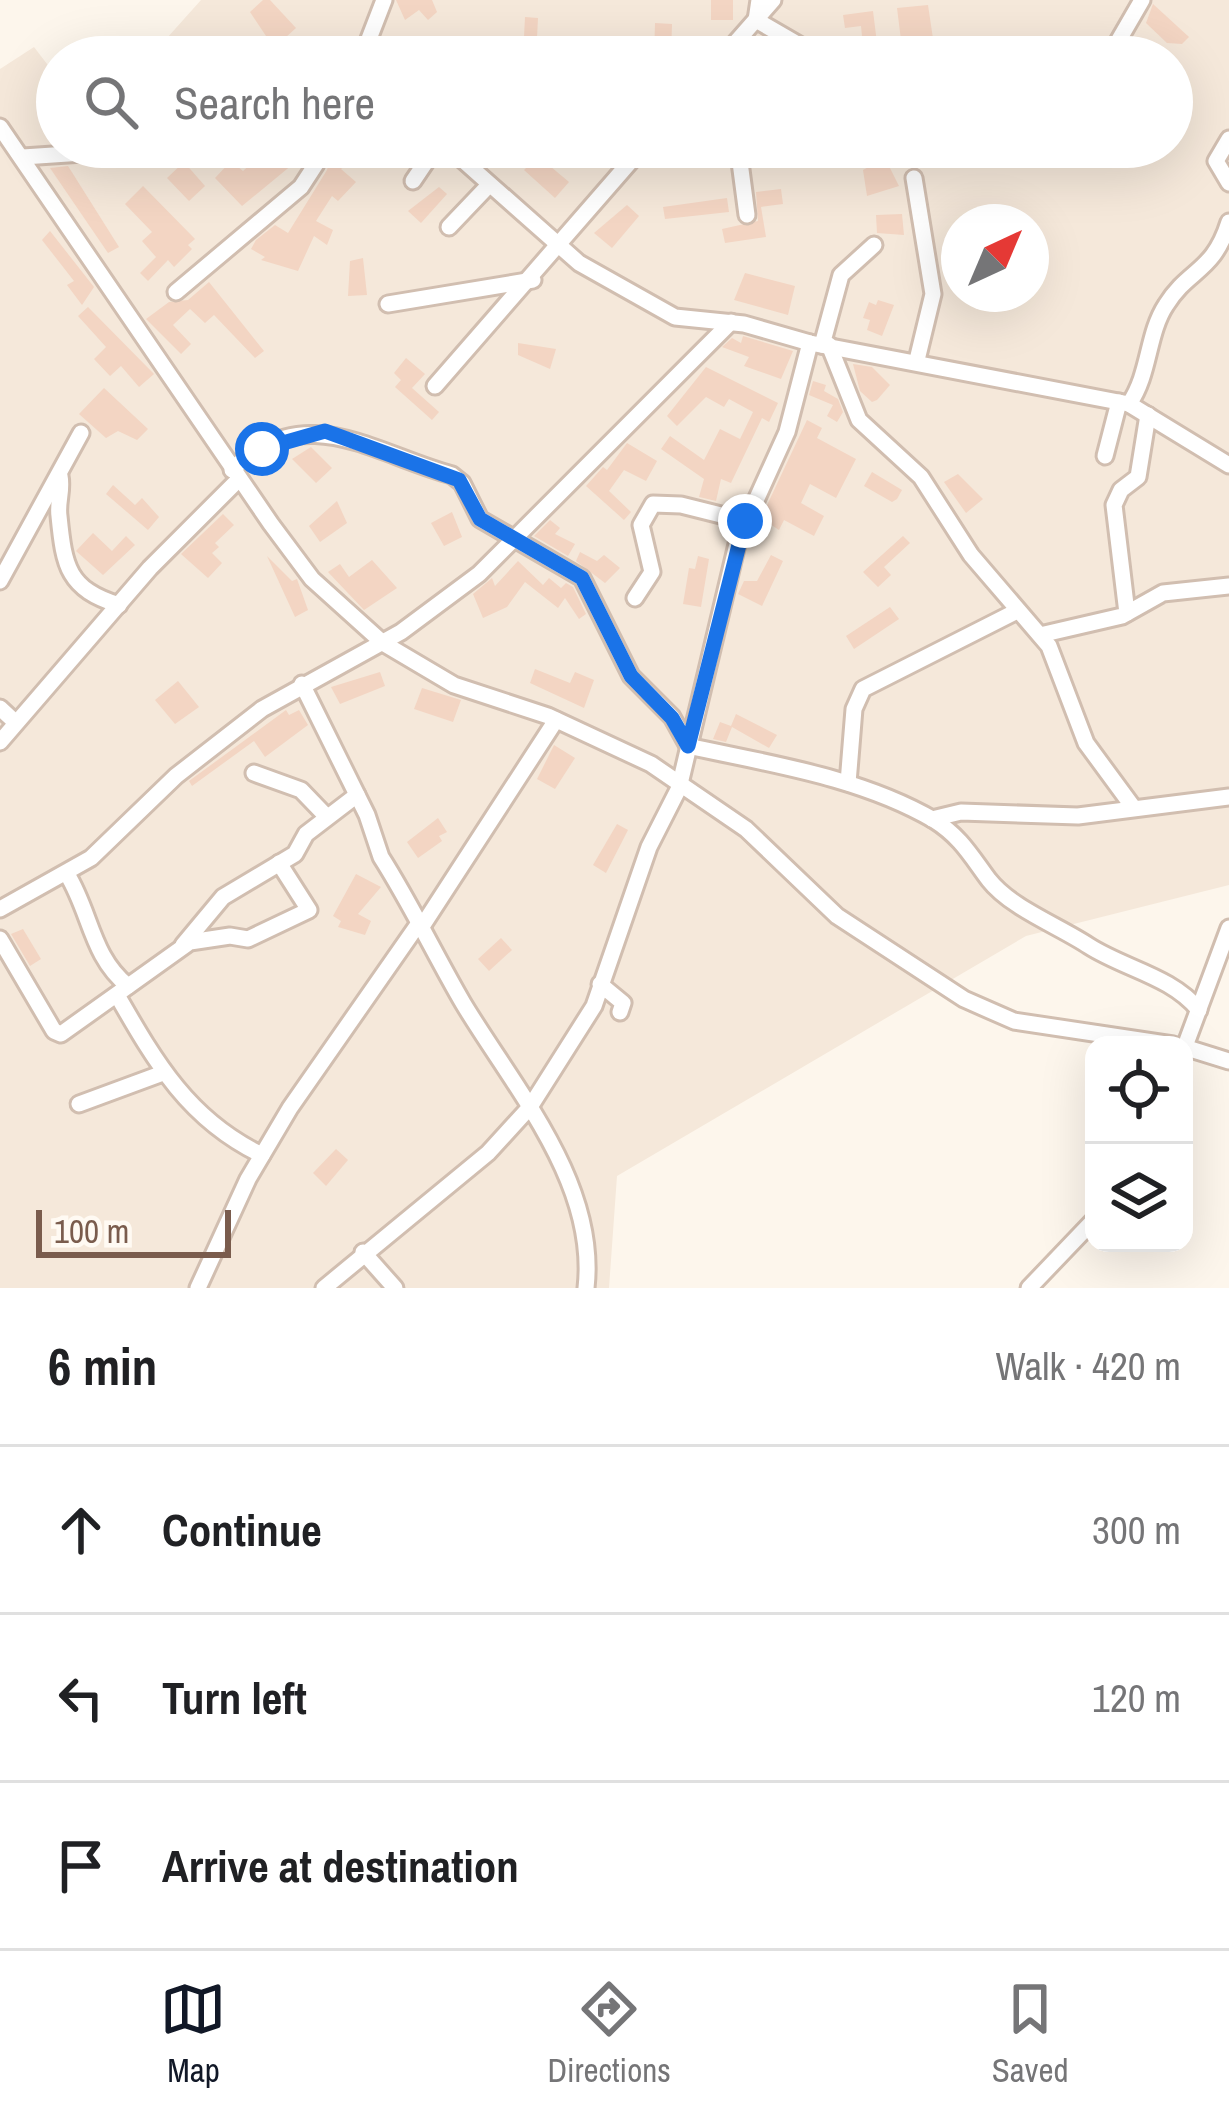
<!DOCTYPE html>
<meta charset="utf-8">
<style>
body{margin:0;font-family:"Archivo Narrow",sans-serif;background:#f6f6f6;color:#202124}
.controls{position:absolute;right:36px;bottom:36px;display:grid;overflow:hidden;border-radius:24px;box-shadow:0 12px 48px #0002}
.controls button{width:108px;height:108px;display:grid;place-items:center;padding:0;border:0;border-bottom:3px solid #e0e0e0;background:#fff;color:#202124;font:60px sans-serif}
.compass{position:absolute;left:941px;top:204px;width:108px;height:108px;border-radius:50%;background:#fff;box-shadow:0 12px 48px #0002;rotate:44deg}
.scale{position:absolute;left:36px;bottom:30px;width:195px;box-sizing:border-box;padding-left:12px;border:6px solid #7a5c4d;border-top:0;font-size:33px;line-height:42px;white-space:nowrap;color:#7a5c4d;-webkit-text-stroke:9px #fffaf3;paint-order:stroke}
.stop{position:absolute;width:36px;height:36px;margin:-27px;border:9px solid #1a73e8;border-radius:50%;background:#fff}
.stop.end{background:#1a73e8;border-color:#fff;box-shadow:0 3px 12px #0008}
.list{margin:0;padding:0;list-style:none}
h2{display:flex;justify-content:space-between;align-items:center;height:156px;margin:0;padding:0 48px;font-size:51px}
h2 small{font-size:39px;font-weight:400;color:#757577}
.list li{display:grid;grid-template-columns:78px 1fr auto;gap:36px;align-items:center;box-sizing:border-box;height:168px;padding:0 48px;border-top:3px solid #e0e0e0}
.list b{display:block;font-size:45px;white-space:nowrap}
.list em{font-size:39px;font-style:normal;color:#757577}
.icon{flex:none;width:66px;height:66px;fill:none;stroke:currentColor;stroke-width:2;stroke-linecap:round;stroke-linejoin:round}
.map{position:relative;flex:none;width:1229px;height:1288px;overflow:hidden}
.search{position:absolute;background:#fff;box-shadow:0 12px 48px #0002;left:36px;right:36px;top:36px;height:132px;display:flex;align-items:center;gap:30px;box-sizing:border-box;padding:0 42px;border-radius:66px;color:#757577;font-size:45px}
.sheet{height:660px;background:#fff}
nav{display:flex;justify-content:space-around;align-items:center;box-sizing:border-box;height:168px;border-top:3px solid #e0e0e0;background:#fff;font-size:33px;color:#757577}
nav a{display:grid;justify-items:center;gap:6px}
nav .on{color:#111827}
.map>svg:first-child{display:block}
</style>
<div class="map">
<svg width="1229" height="1288" viewBox="0 0 1229 1288">
<rect width="100%" height="100%" fill="#fdf6ec"/>
<path fill="#f5e8da" fill-rule="evenodd" d="M201 0H1229V885L1026 936 617 1176 609 1288H0V69L34 47 57 77V147H1172V57H150ZM959 222H1031V294H959Z"/>
<g fill="#f3d5c3">
<path d="M263 0H270L296 28 274 48 250 12Z"/>
<path d="M396 0H432L437 12 428 20 419 10 405 20Z"/>
<rect x="711" y="0" width="22" height="20"/>
<path d="M1153 4 1189 37 1182 44 1167 43 1146 23Z"/>
<path d="M928 5 935 52 864 57 861 26 845 28 843 15 873 11 877 43 901 40 897 8Z"/>
<path d="M525 17 538 18 536 57H523Z"/>
<path d="M655 23 672 24 671 57H654Z"/>
<path d="M249 147H301L304 155 242 206 215 178 231 161 243 171 257 158Z"/>
<path d="M333 147H374L341 169 356 182 338 201 332 196 316 221 333 230 327 245 314 236 298 271 261 260 265 257 251 249 256 240 275 225 288 233 327 170Z"/>
<path d="M780 147H816L817 154 753 166 751 151Z"/>
<path d="M538 156 569 182 555 198 524 170Z"/>
<path d="M885 158 899 186 867 196 863 170Z"/>
<path d="M184 162 205 186 189 201 167 178Z"/>
<path d="M68 166 119 247 108 253 50 168Z"/>
<path d="M143 186 195 239 188 245 192 249 174 267 168 260 148 281 140 273 156 257 142 241 152 232 125 204Z"/>
<path d="M439 187 447 194 421 223 408 211Z"/>
<path d="M781 189 783 204 761 207 766 237 725 243 722 229 758 221 756 192Z"/>
<path d="M727 198 729 212 665 219 663 207Z"/>
<path d="M627 205 639 216 612 248 594 233Z"/>
<path d="M902 214 904 235 877 233 876 215Z"/>
<path d="M50 231 94 287 82 305 67 285 74 281 42 240Z"/>
<path d="M363 258 367 295 348 296 350 261Z"/>
<path d="M745 273 795 286 788 315 734 300Z"/>
<path d="M209 282 264 351 255 358 214 315 205 323 190 309 173 325 191 344 181 354 146 319 169 302 188 300Z"/>
<path d="M878 300 894 305 882 336 867 330 870 320 863 318 869 302 876 305Z"/>
<path d="M88 307 154 374 139 387 121 366 110 376 94 359 106 347 78 316Z"/>
<path d="M743 336 793 351 781 379 744 366 749 357 722 347 732 338 741 343Z"/>
<path d="M518 343 556 349 550 369 518 355Z"/>
<path d="M406 358 425 374 412 388 439 412 432 420 395 387 401 380 394 373Z"/>
<path d="M853 364 872 367 890 385 877 400 872 402 860 391Z"/>
<path d="M706 367 778 403 769 422 762 418 731 483 721 479 716 501 699 497 704 479 661 449 670 436 704 460 720 429 740 439 753 412 729 399 724 407 706 397 677 426 667 416Z"/>
<path d="M813 381 826 385 824 391 838 399 843 412 837 422 827 416 833 405 809 395Z"/>
<path d="M104 388 148 429 137 440 118 431 106 438 79 414Z"/>
<path d="M807 420 822 428 817 438 856 459 836 498 810 484 801 503 824 516 814 536 784 520 779 530 761 518Z"/>
<path d="M627 443 657 461 646 481 624 470 609 491 631 512 624 520 586 486 603 467 607 470Z"/>
<path d="M311 447 332 468 316 483 292 459Z"/>
<path d="M872 472 902 490 897 499 892 502 864 486Z"/>
<path d="M958 474 983 499 966 513 944 482Z"/>
<path d="M113 485 135 505 142 498 159 517 148 530 106 494Z"/>
<path d="M337 501 347 523 320 542 309 526Z"/>
<path d="M452 512 462 537 444 546 431 523Z"/>
<path d="M223 514 234 525 215 543 219 547 212 553 222 563 208 578 181 554Z"/>
<path d="M550 520 560 528 555 534 575 544 568 556 534 536Z"/>
<path d="M93 533 112 551 126 536 135 545 103 575 76 551Z"/>
<path d="M903 536 910 543 884 567 891 575 878 587 863 572Z"/>
<path d="M580 552 597 561 604 555 620 568 605 583 576 561Z"/>
<path d="M771 555 783 561 762 606 738 594 744 581H757Z"/>
<path d="M267 556 292 581 297 579 308 610 295 617Z"/>
<path d="M698 556 709 559 701 607 683 604 689 568 695 569Z"/>
<path d="M372 560 397 588 364 610 328 572 340 564 349 577Z"/>
<path d="M518 561 543 585 549 578 561 588 566 583 573 587 586 614 579 619 565 598 558 608 525 582 507 607 483 618 473 594 492 578 495 586Z"/>
<path d="M890 607 899 619 854 649 846 636Z"/>
<path d="M535 669 570 683 575 672 594 680 584 708 530 683Z"/>
<path d="M380 672 385 686 340 704 331 687Z"/>
<path d="M178 681 199 707 175 724 155 700Z"/>
<path d="M422 688 461 700 453 722 414 709Z"/>
<path d="M286 710 289 715 299 710 308 725 265 757 254 741 192 786 189 781Z"/>
<path d="M736 714 777 735 769 748 732 727 726 742 713 739 720 722 731 726Z"/>
<path d="M554 745 575 758 555 789 537 779Z"/>
<path d="M438 818 447 832 439 836 442 841 418 858 407 842Z"/>
<path d="M617 824 628 830 606 873 593 865Z"/>
<path d="M356 874 381 887 358 914 371 921 365 935 338 927 341 921 333 916Z"/>
<path d="M23 929 41 959 30 966 11 934Z"/>
<path d="M501 938 512 950 489 971 478 959Z"/>
<path d="M336 1149 348 1160 326 1186 313 1173Z"/>
</g>
<g fill="none" stroke-linecap="round" stroke-linejoin="round">
<g stroke="#d1beb0" stroke-width="21">
<g id="minor">
<path d="M759 0 756 20 820 57"/>
<path d="M362 57 384 0"/>
<path d="M723 57 773 0"/>
<path d="M976 57 1011 48 1040 57"/>
<path d="M1109 57 1142 0"/>
<path d="M0 127 271 524 312 579 383 643 454 685 548 716 651 764 746 829 837 916 964 999 1014 1021 1173 1045"/>
<path d="M1229 139 1216 161 1229 183"/>
<path d="M448 147 579 263 675 317 744 324 810 343 1129 404 1229 465"/>
<path d="M738 147 747 215"/>
<path d="M23 157 173 147"/>
<path d="M914 178 933 294 917 360"/>
<path d="M413 181 436 147"/>
<path d="M449 227 489 185"/>
<path d="M176 292 301 187 316 164 317 147"/>
<path d="M388 304 533 280"/>
<path d="M822 345 841 275 874 245"/>
<path d="M829 345 859 420 921 477 971 555 1049 646 1086 743 1133 807"/>
<path d="M435 386 643 147"/>
<path d="M1129 404C1150 374 1147 334 1166 305 1189 268 1213 273 1229 222"/>
<path d="M1105 456 1119 402"/>
<path d="M232 470C304 398 374 454 452 475L462 483 480 519 582 578 631 676 672 717 688 746C770 764 860 777 934 820 961 837 971 856 989 880 1011 908 1059 926 1089 946 1125 969 1171 976 1199 1010"/>
<path d="M60 476C63 490 57 502 59 516 64 567 68 589 119 605"/>
<path d="M0 581 81 433"/>
<path d="M635 598 652 572 641 525 653 504 681 505 745 521"/>
<path d="M1127 613 1114 505 1121 490 1138 477 1148 415"/>
<path d="M1040 635 1122 616 1163 593 1229 586"/>
<path d="M302 684 367 815 381 857C411 904 435 955 463 1003 514 1088 598 1183 586 1288"/>
<path d="M0 708 15 722"/>
<path d="M0 742 150 568 239 479"/>
<path d="M254 773 301 790 327 817"/>
<path d="M848 783 854 709 863 689 1015 612"/>
<path d="M932 819 961 812 1078 816 1229 797"/>
<path d="M67 874C91 913 91 956 128 986"/>
<path d="M0 909 91 858 176 776 262 709 401 632 479 574 731 322"/>
<path d="M421 928 556 720"/>
<path d="M0 939 54 1031 61 1034 190 942 230 936 248 939 309 910 279 863"/>
<path d="M183 945 223 897 295 854 306 834 357 795"/>
<path d="M600 984 623 1003 620 1012"/>
<path d="M117 995C156 1063 189 1120 262 1155"/>
<path d="M1184 1047 1229 1061"/>
<path d="M1184 1049 1229 928"/>
<path d="M79 1104 163 1073"/>
<path d="M363 1252 395 1288"/>
<path d="M198 1288 248 1179 290 1108 419 923"/>
<path d="M324 1288 488 1153 530 1107 594 1006 649 847 679 788 738 540 787 432 810 343"/>
<path d="M1029 1288 1094 1220"/>
</g>
</g>
<use href="#minor" stroke="#fff" stroke-width="15"/>
</g>
<g fill="none" stroke-linecap="round" stroke-linejoin="round">
<path stroke="#1a73e8" stroke-width="15" d="M262 449 325 431 459 480 480 519 582 578 631 676 672 718 688 746 745 521"/>
</g>
</svg>
<div class="controls">
<button><svg class="icon" aria-label="locate" viewBox="0 0 24 24"><circle cx="12" cy="12" r="6"/><path d="M12 2v4M12 18v4M2 12h4M18 12h4"/></svg></button>
<button><svg class="icon" aria-label="layers" viewBox="0 0 24 24"><path d="M12 4l9 5-9 5-9-5zM3 14l9 5 9-5"/></svg></button>
</div>
<svg class="compass" viewBox="-18 -18 36 36"><path d="M0-13l5 13h-10z" fill="#e53935"/><path d="M0 13l5-13h-10z" fill="#757577"/></svg>
<div class="scale">100 m</div>
<div class="stop" style="left:262px;top:449px"></div>
<div class="stop end" style="left:745px;top:521px"></div>
<div class="search"><svg class="icon" aria-label="search" viewBox="0 0 24 24"><circle cx="10" cy="10" r="6"/><path d="M15 15l6 6"/></svg>Search here</div>
</div>
<section class="sheet">
<h2>6 min<small>Walk · 420 m</small></h2>
<ul class="list">
<li><svg class="icon" aria-label="ahead" viewBox="0 0 24 24"><path d="M12 20V5M6 11l6-6 6 6"/></svg><div><b>Continue</b></div><em>300 m</em></li>
<li><svg class="icon" aria-label="left" viewBox="0 0 24 24"><path d="M17 20v-9H6M10 6l-5 5 5 5"/></svg><div><b>Turn left</b></div><em>120 m</em></li>
<li><svg class="icon" aria-label="arrive" viewBox="0 0 24 24"><path d="M6 21V4h12l-3 4 3 4H6"/></svg><div><b>Arrive at destination</b></div></li>
</ul>
</section>
<nav>
<a class="on"><svg class="icon" aria-label="map" viewBox="0 0 24 24"><path d="M3 6l6-2 6 2 6-2v14l-6 2-6-2-6 2zM9 4v14M15 6v14"/></svg>Map</a>
<a><svg class="icon" aria-label="directions" viewBox="0 0 24 24"><path d="M12 3l9 9-9 9-9-9zM9 14v-3h6M13 9l2 2-2 2"/></svg>Directions</a>
<a><svg class="icon" aria-label="saved" viewBox="0 0 24 24"><path d="M7 4h10v16l-5-4-5 4z"/></svg>Saved</a>
</nav>
